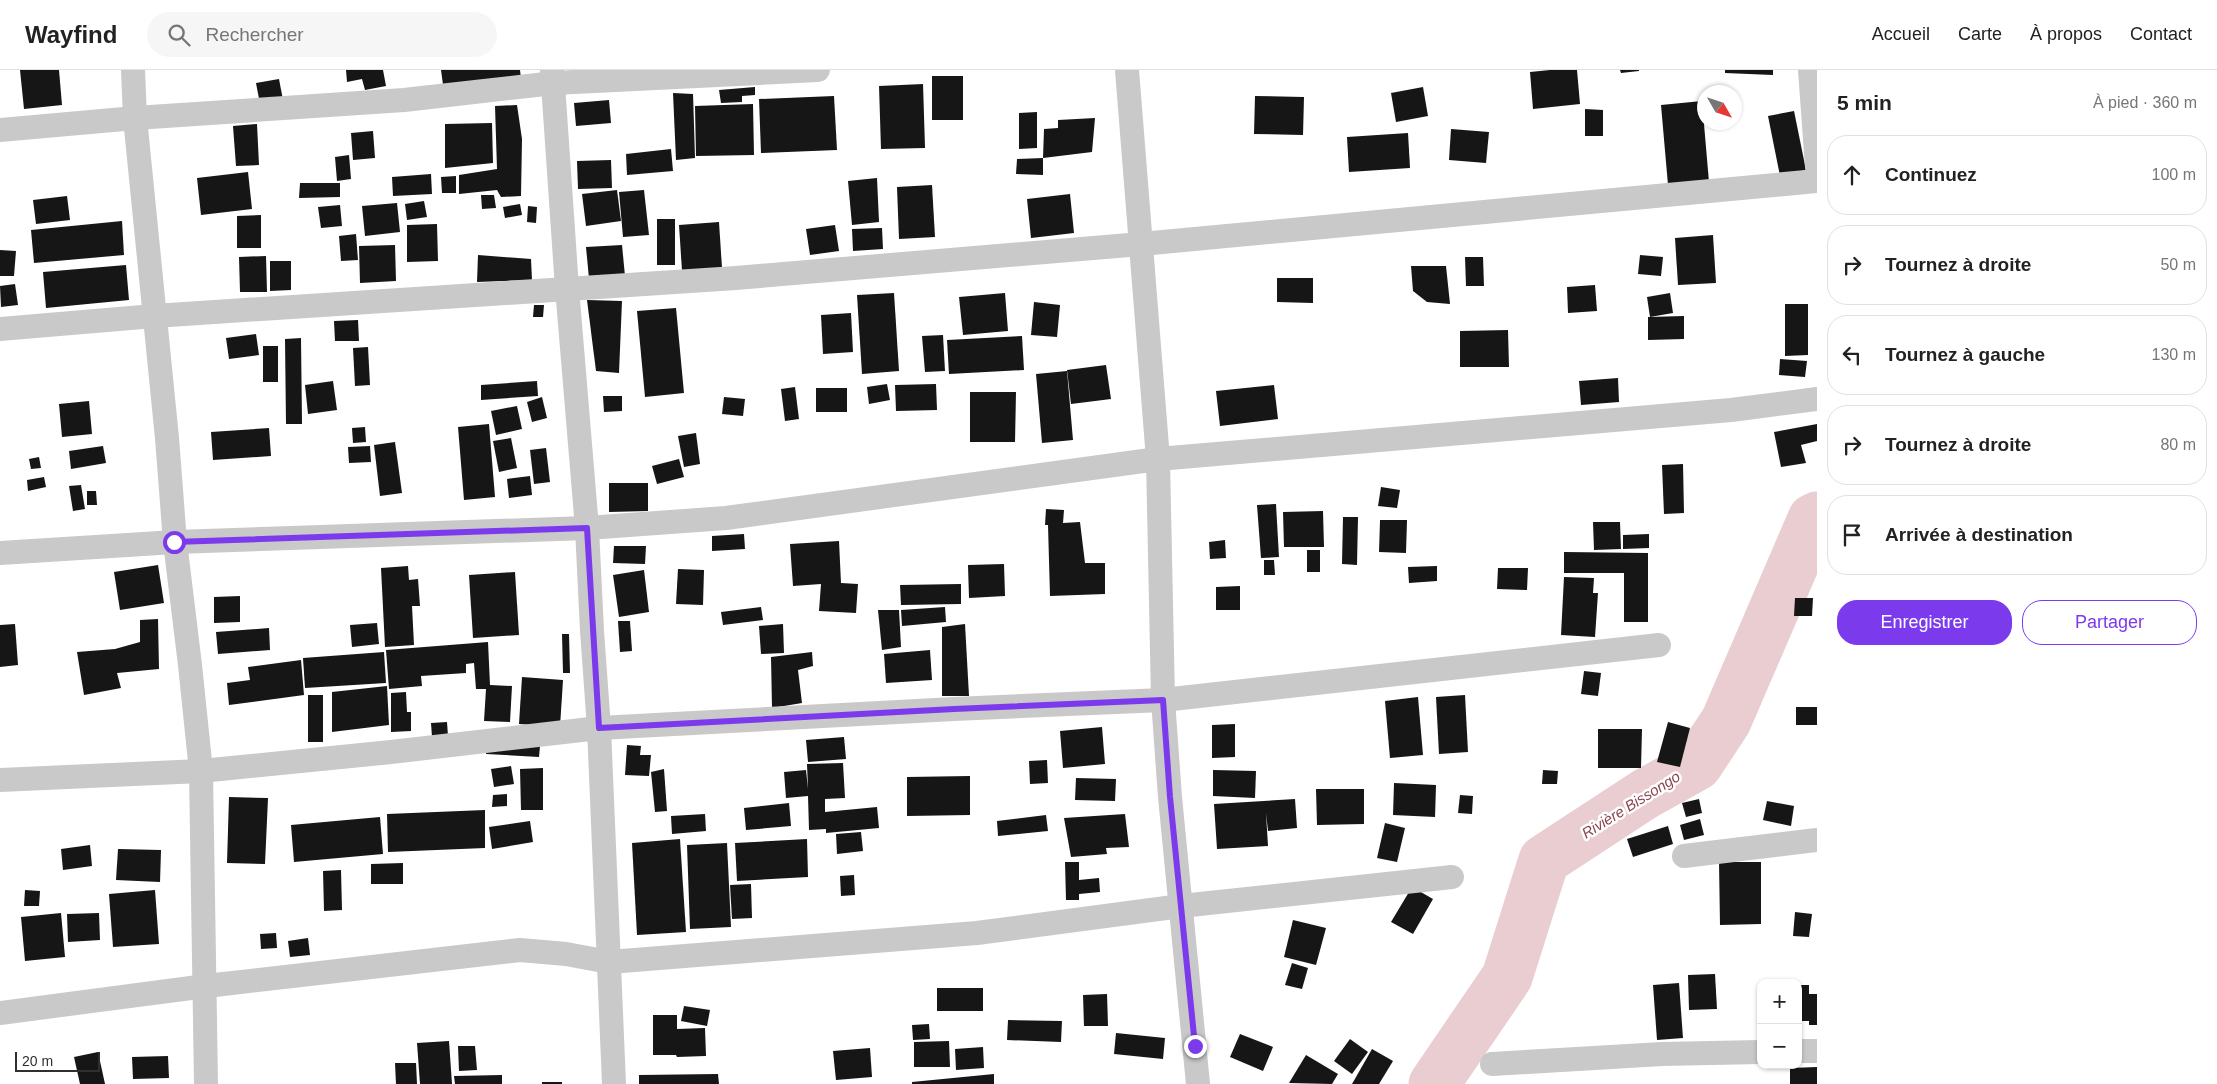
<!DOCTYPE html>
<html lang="fr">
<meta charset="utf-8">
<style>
body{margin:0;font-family:Helvetica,sans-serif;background:#f6f6f6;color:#222}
.controls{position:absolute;right:15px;bottom:15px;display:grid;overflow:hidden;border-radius:10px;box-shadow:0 1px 4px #0004}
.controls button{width:45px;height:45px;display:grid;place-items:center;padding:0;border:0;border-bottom:1px solid #e0e0e0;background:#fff;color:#222;font:25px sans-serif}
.compass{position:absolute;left:1697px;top:15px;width:45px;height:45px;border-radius:50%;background:#fff;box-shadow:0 1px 4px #0004;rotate:129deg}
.scale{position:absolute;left:15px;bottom:12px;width:85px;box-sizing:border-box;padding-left:5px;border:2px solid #2f2f2f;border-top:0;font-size:14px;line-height:18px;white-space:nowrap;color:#2f2f2f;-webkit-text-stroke:4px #fff;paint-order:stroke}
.stop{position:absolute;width:15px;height:15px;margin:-11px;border:4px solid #7c3aed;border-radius:50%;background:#fff}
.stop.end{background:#7c3aed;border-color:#fff;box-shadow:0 1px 5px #0008}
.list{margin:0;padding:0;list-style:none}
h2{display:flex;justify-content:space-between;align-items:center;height:65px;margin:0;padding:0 20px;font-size:21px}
h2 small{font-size:16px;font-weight:400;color:#767676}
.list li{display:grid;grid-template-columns:32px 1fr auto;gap:15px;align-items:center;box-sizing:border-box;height:80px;margin:0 10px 10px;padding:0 10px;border:1px solid #e0e0e0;border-radius:20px}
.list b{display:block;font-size:19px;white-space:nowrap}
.list em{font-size:16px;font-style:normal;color:#767676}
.actions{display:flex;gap:10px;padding:15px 20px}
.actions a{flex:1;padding:11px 0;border:1px solid #7c3aed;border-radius:20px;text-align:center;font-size:18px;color:#7c3aed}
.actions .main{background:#7c3aed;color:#fff}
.icon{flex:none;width:28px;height:28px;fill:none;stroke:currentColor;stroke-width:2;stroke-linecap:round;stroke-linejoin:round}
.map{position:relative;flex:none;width:1817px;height:1014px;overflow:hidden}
header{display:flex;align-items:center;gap:30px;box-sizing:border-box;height:70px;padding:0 25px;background:#fff;border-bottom:1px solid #e0e0e0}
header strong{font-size:24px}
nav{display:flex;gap:28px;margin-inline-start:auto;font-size:18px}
.search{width:350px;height:45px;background:#f6f6f6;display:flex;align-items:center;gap:12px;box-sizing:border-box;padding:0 18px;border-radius:28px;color:#767676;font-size:19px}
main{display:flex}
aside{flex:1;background:#fff}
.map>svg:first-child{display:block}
</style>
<header>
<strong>Wayfind</strong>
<div class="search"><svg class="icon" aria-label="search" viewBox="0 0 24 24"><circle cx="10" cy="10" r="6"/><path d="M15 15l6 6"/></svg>Rechercher</div>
<nav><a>Accueil</a><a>Carte</a><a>À propos</a><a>Contact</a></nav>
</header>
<main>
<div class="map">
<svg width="1817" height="1014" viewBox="0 0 1817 1014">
<rect width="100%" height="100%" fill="#fff"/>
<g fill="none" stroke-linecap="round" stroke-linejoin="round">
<path stroke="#e9cdd1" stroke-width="51" d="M1434 1014 1507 907 1544 790 1645 724 1697 695 1726 651 1813 449 1817 447"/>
</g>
<g fill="#161616">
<path d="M20 0H59L62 35 24 39Z"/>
<path d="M346 0H383L386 16 365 20 362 9 347 12Z"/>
<path d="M441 0H520L521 8 444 22Z"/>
<path d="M1550 0H1577L1580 34 1533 39 1530 2Z"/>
<path d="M1620 0H1639V1L1621 3Z"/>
<path d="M1725 0H1773V5L1725 3Z"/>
<rect x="932" y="6" width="31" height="44"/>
<path d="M279 9 283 30 260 34 256 13Z"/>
<path d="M923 14 925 78 881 79 879 16Z"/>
<path d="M755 17V25L742 26V32L721 33 719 20Z"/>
<path d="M1423 17 1428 46 1396 52 1391 23Z"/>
<path d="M673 23 693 24 695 88 676 90Z"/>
<path d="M834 26 837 80 761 83 759 29Z"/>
<path d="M1255 26 1304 27 1303 65 1254 64Z"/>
<path d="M609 30 611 53 576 56 574 33Z"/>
<path d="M1702 31 1709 112 1668 115 1661 35Z"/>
<path d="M753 34 754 85 696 86 695 36Z"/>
<path d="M517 35 522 69 521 126 501 127 497 120 459 124V105L497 99 495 36Z"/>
<path d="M1585 39 1603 40V66H1585Z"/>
<path d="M1794 41 1806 100 1780 106 1768 46Z"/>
<path d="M1037 42V78L1019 79V43Z"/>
<path d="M1095 48 1092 82 1043 88 1044 59 1058 58V50Z"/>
<path d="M492 53 493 93 445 98V54Z"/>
<path d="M257 54 259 95 236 96 233 56Z"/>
<path d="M1451 59 1489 62 1486 93 1449 90Z"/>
<path d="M373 61 375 88 353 90 351 63Z"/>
<path d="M1408 63 1410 98 1349 102 1347 67Z"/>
<path d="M671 79 673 101 627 105 626 84Z"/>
<path d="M349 85 351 109 337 111 335 87Z"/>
<path d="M1043 88V105L1016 104 1017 89Z"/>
<path d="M611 90 612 118 578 119 577 91Z"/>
<path d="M248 102 252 139 201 145 197 108Z"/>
<path d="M431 104 432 124 393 126 392 107Z"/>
<path d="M456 106V123H442L441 107Z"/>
<path d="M877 108 879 152 852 155 848 111Z"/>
<path d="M300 113H340V127L299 128Z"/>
<path d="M932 115 935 167 899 169 897 117Z"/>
<path d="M617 120 621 151 586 156 582 124Z"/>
<path d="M644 120 649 165 623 167 619 122Z"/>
<path d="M1070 124 1074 163 1031 168 1027 129Z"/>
<path d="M481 125H494L496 138 482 139Z"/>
<path d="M67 126 70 150 36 154 33 130Z"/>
<path d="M424 131 427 147 407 150 405 134Z"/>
<path d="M397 133 400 162 365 166 362 136Z"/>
<path d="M520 134 522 145 505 148 503 137Z"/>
<path d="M340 135 342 156 321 158 318 137Z"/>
<path d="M528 136 537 137 536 153 527 152Z"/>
<path d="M261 145V178H237V146Z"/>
<rect x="657" y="149" width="18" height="46"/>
<path d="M122 151 124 185 34 193 31 160Z"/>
<path d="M719 152 722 198 682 201 679 155Z"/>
<path d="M437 154 438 191 407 192V155Z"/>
<path d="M835 155 839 181 810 185 806 159Z"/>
<path d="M882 158 883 179 853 181 852 159Z"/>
<path d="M356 164 358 190 341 191 339 166Z"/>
<path d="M1713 165 1716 213 1678 215 1675 168Z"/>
<path d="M395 175 396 211 360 213 359 176Z"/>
<path d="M622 175 625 206 589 209 586 177Z"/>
<path d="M0 180 16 181 14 206H0Z"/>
<path d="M478 185 531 189 532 210 477 212Z"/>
<path d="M1640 185 1663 187 1661 206 1638 204Z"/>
<path d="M266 186 267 222H240L239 187Z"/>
<path d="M1465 187H1483L1484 216H1466Z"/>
<path d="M270 191H291V220L270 221Z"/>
<path d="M126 195 129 230 46 238 43 202Z"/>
<path d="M1411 196H1446L1450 234 1427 232 1413 221Z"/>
<path d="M1277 208H1313V233L1277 232Z"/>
<path d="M15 214 18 235 1 237 0 216Z"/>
<path d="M1595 215 1597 241 1568 243 1567 217Z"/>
<path d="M894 223 899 301 862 304 857 225Z"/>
<path d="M1005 223 1008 261 963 265 959 227Z"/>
<path d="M1670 223 1673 243 1650 247 1647 227Z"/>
<path d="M587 230 622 231 619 303 596 301Z"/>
<path d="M1034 232 1060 235 1057 267 1031 265Z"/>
<path d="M1785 234H1808V285L1785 286Z"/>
<path d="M534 235H544L543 247H533Z"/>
<path d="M676 238 684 323 645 327 637 241Z"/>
<path d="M851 243 853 282 823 284 821 245Z"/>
<path d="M1684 246V269L1648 270V247Z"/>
<path d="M358 250 359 271H335L334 251Z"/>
<path d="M1508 260 1509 297H1460V261Z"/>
<path d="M256 264 259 285 229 289 226 268Z"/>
<path d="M943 265 945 301 925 302 922 266Z"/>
<path d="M1022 266 1024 300 949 304 947 270Z"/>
<path d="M301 268 302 354H286L285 269Z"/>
<rect x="263" y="276" width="15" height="36"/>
<path d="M368 277 370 315 355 316 353 278Z"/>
<path d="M1780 289 1807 291 1805 307 1779 305Z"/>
<path d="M1106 295 1111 329 1071 334 1067 300Z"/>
<path d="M1067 301 1073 370 1042 373 1036 304Z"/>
<path d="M1618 308 1619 332 1581 335 1579 311Z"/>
<path d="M333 311 337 340 308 344 305 315Z"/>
<path d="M537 311 538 326 481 330V315Z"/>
<path d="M887 314 890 330 869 334 867 317Z"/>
<path d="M936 314 937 340 896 341 895 315Z"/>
<path d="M1274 315 1278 349 1220 356 1216 321Z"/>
<path d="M795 317 799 349 785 351 781 319Z"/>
<rect x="816" y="318" width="31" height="24"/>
<path d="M970 322H1016L1015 372H970Z"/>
<path d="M603 326H622V341L604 342Z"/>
<path d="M542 327 547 348 532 352 527 332Z"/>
<path d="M724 327 745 329 743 346 722 344Z"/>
<path d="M89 331 92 364 62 367 59 334Z"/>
<path d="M517 336 522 359 496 365 491 341Z"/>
<path d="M489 354 495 427 464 430 458 357Z"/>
<path d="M1817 354V371L1801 375 1806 393 1781 397 1774 362Z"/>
<path d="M365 357 366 372 353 373 352 358Z"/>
<path d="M269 358 271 386 213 390 211 362Z"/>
<path d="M696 363 700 394 684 397 678 366Z"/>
<path d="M511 368 517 398 499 402 493 371Z"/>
<path d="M395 372 402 423 380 426 374 375Z"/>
<path d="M103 376 106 393 71 399 69 381Z"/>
<path d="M370 376 371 392 349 393 348 377Z"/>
<path d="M546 378 550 412 534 414 530 380Z"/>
<path d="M39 387 41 398 31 399 29 389Z"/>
<path d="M679 389 684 407 657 414 652 396Z"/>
<path d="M1683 394 1684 443 1664 444 1662 395Z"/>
<path d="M530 406 532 425 509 428 507 409Z"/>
<path d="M44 407 46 417 28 421 27 410Z"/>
<path d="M609 413H648V441L609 442Z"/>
<path d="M81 415 85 439 73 441 69 416Z"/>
<path d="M1381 417 1400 420 1397 438 1378 436Z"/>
<path d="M87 421H96L97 435H87Z"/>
<path d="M1276 434 1279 487 1261 488 1257 435Z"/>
<path d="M1046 439 1064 440 1063 453 1080 452 1085 493H1105V524L1050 526 1048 455H1045Z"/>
<path d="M1323 441 1324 477H1284L1283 442Z"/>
<path d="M1343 447H1358L1357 495 1342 494Z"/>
<path d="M1380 450H1407L1406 483 1379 482Z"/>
<path d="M1593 452H1620L1621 479 1594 480Z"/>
<path d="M744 464 745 479 712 481V466Z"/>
<path d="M1649 464V478L1623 479V465Z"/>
<path d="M1225 470 1226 488 1210 489 1209 472Z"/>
<path d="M839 471 841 513 858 514 856 543 819 541 821 514 793 516 790 474Z"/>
<path d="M614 476H646L645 494 613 493Z"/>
<rect x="1307" y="480" width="13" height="22"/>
<path d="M1564 482 1648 483V552H1624V503H1564Z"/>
<path d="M1264 490H1274L1275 505H1264Z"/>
<path d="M1004 494 1005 526 969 528 968 495Z"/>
<path d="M158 495 164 533 120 540 114 502Z"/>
<path d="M408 496 409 510 418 509 420 536H412L414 575 385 577 381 498Z"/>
<path d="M1437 496V511L1409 513 1408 497Z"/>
<path d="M1498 498H1528L1527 520 1497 519Z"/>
<path d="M678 499 704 500 703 535 676 534Z"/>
<path d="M644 500 649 542 619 547 613 505Z"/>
<path d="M515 502 519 565 473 568 469 505Z"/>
<path d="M1564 507 1594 508 1593 523H1598L1595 567 1561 565Z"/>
<path d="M961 514V534L901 535 900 515Z"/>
<path d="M1240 516V540H1216V517Z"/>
<path d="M240 526V552L214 553V527Z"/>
<path d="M1795 528H1813L1812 546H1794Z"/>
<path d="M761 537 763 550 723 555 721 542Z"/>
<path d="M945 537 946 552 902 556 901 540Z"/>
<path d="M878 540H899L901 577 882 580Z"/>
<path d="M158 549 159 599 117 603 121 618 84 625 77 582 115 579 140 572V550Z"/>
<path d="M618 551H630L632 581 620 582Z"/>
<path d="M377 553 379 574 352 577 350 555Z"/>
<path d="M15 554 18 595 0 597V555Z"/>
<path d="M783 554 784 583 761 584 759 556Z"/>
<path d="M965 554 969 626H942V557Z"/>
<path d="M269 558 270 580 218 584 216 562Z"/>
<path d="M562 564H569L570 603H563Z"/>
<path d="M488 572 490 615 512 616 510 652 484 651 486 619H476L474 593 466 594V603L421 606 422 616 389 619 386 580Z"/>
<path d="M930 580 932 610 886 613 884 584Z"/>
<path d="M384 582 386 613 305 618 303 588Z"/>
<path d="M812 582 813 596 798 600 802 633 772 638 771 587Z"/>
<path d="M301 590 304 625 229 635 227 613 250 610 248 597Z"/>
<path d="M1584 601 1601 603 1598 626 1581 624Z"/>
<path d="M522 607 563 610 560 657 519 654Z"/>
<path d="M387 616 389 655 332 662V622Z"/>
<path d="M406 622 407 642H411V661L391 662V623Z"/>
<rect x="308" y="625" width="15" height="47"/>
<path d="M1465 625 1468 682 1439 684 1436 627Z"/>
<path d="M1418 627 1423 685 1390 688 1385 631Z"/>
<rect x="1796" y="637" width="21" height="18"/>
<path d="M447 652 448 666 432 667 431 653Z"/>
<path d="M1668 652 1690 658 1680 697 1657 692Z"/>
<path d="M1235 654V687L1212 688V655Z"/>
<path d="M1102 657 1105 694 1063 698 1060 661Z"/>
<path d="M1598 659H1642L1641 698H1598Z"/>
<path d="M487 662 541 665 539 687 486 684Z"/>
<path d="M844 667 846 689 808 692 806 670Z"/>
<path d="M627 675 641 676 640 685H651L649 706 625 705Z"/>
<path d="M1047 690 1048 713 1030 714 1029 691Z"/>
<path d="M843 693 845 728 825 729V742L877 737 879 758 826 763V759L809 760 808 726 786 728 784 702 806 700 808 719 807 694Z"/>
<path d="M511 696 514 714 494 717 491 699Z"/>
<path d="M543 698V740H521L520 699Z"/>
<path d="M664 699 667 741 655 742 651 702Z"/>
<path d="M1213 700 1256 701 1255 728 1213 726Z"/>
<path d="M1543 700 1558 701 1557 714H1542Z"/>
<path d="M970 706V745L907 746V707Z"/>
<path d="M1076 708 1116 709 1115 731 1075 730Z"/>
<path d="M1394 713 1436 715 1435 747 1393 745Z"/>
<path d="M1316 719H1364V754L1317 755Z"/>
<path d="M507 724V736L492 737 493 725Z"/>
<path d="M1460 725 1473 726 1472 744 1458 743Z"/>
<path d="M229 727 268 728 265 794 227 793Z"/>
<path d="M1295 729 1297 758 1268 761 1266 743 1268 776 1217 779 1214 734Z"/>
<path d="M1699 729 1702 743 1686 747 1682 733Z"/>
<path d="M1767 731 1794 736 1791 756 1763 750Z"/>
<path d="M789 733 791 756 746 760 744 738Z"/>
<path d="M485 740V778L388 782 387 744Z"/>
<path d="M705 744 706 761 672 764 671 746Z"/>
<path d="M1125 744 1129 777 1106 778 1107 784 1071 787 1064 748Z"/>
<path d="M1046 745 1048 761 998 766 997 751Z"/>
<path d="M380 747 383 784 294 792 291 755Z"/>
<path d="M1700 749 1704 765 1684 770 1680 755Z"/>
<path d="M530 751 533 772 492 779 489 757Z"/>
<path d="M1385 753 1405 758 1397 792 1377 788Z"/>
<path d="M1668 756 1673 774 1633 787 1627 769Z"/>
<path d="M861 762 863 781 837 784 836 764Z"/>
<path d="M680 769 686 862 637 865 632 773Z"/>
<path d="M807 769 808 807 737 811 735 773Z"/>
<path d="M727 773 731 857 690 859 687 775Z"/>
<path d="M90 775 92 796 63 800 61 779Z"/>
<path d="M118 779 161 780 160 812 116 810Z"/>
<path d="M1065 792H1079V810L1099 808 1100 822 1079 824V830H1066Z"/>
<path d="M1719 792H1761V854L1720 855Z"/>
<path d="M403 793V814H371V794Z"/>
<path d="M341 800 342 840 324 841 323 801Z"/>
<path d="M854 805 855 825 841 826 840 806Z"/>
<path d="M751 814 752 848 732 849 730 815Z"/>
<path d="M1412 817 1433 829 1413 864 1391 852Z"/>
<path d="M25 820 40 821 39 836H24Z"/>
<path d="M155 820 159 874 113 877 109 824Z"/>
<path d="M1795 842 1812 844 1809 867 1793 866Z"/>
<path d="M61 843 65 887 25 891 21 847Z"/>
<path d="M99 843 100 870 68 872 67 844Z"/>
<path d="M1293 850 1326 858 1316 895 1284 887Z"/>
<path d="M276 863 277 878 261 879 260 864Z"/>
<path d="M308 868 310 885 290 887 288 871Z"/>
<path d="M1292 893 1308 898 1302 919 1285 915Z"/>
<path d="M1715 904 1717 939 1689 940 1688 905Z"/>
<path d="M1679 913 1683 968 1657 970 1653 915Z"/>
<path d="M1798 915H1809V924H1817V955H1809V951H1798Z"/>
<rect x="937" y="918" width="46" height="23"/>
<path d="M1107 924 1108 956H1084L1083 925Z"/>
<path d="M684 936 710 940 707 956 681 951Z"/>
<path d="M653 945H677V959L705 958 706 986 677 987 676 985H653Z"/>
<path d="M1008 950 1062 951 1061 972 1007 970Z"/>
<path d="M929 954 930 969 913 970 912 955Z"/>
<path d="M1116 963 1165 968 1163 989 1114 984Z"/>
<path d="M1240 964 1273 977 1263 1001 1230 987Z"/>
<path d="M1350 969 1368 982 1352 1004 1334 991Z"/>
<path d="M449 971 452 1014H420L417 973Z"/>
<path d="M949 971 950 997H914V972Z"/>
<path d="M458 976H475L477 1000 459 1001Z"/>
<path d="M983 977 984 998 956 1000 955 979Z"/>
<path d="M870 978 872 1007 836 1010 833 981Z"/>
<path d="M1372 979 1393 991 1379 1014H1352Z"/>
<path d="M98 982 105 1014H80L74 987Z"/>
<path d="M1306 985 1338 1004 1332 1014 1289 1013Z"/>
<path d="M168 986 169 1008 133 1009 132 987Z"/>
<path d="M395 993H416L417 1014H396Z"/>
<path d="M1817 997V1014H1790V998Z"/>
<path d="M718 1004 719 1014H639V1005Z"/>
<path d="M994 1004V1014H912V1012Z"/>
<path d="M502 1005V1014H455L454 1006Z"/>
<rect x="542" y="1012" width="20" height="2"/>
</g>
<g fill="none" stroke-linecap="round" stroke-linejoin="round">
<g stroke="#c9c9c9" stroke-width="24">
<path d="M133 0 135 48 167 368 175 472 190 595 201 701 206 1014"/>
<path d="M552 0 567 218 587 458 592 561 599 658 614 1014"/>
<path d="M1127 0 1158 389 1163 630 1170 727 1198 1014"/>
<path d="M1810 0 1817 97"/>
<path d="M0 60 135 48 404 30 554 13 818 0"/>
<path d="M0 259 154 246 736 208 1141 174 1817 111"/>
<path d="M0 483 175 472 587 458 726 448 1158 389 1731 340 1817 329"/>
<path d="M0 710 201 701 391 682 599 658 954 639 1163 630 1659 575"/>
<path d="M1684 786 1817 770"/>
<path d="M0 943 206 916 520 880 566 884 609 892 977 863 1181 836 1452 807"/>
<path d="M1798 981H1817"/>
<path d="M1492 994 1662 984 1761 982"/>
</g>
</g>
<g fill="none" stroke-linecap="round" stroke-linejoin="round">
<path stroke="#7c3aed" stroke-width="6" d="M174 472 587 458 599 658 954 639 1163 630 1170 727 1195 976"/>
</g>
<g text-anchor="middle" stroke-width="5" stroke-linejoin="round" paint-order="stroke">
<g font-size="15" font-style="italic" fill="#894550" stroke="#fff">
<text transform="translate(1631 735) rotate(-32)" y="5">Rivière Bissongo</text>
</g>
</g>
</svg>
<div class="controls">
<button>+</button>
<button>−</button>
</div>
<svg class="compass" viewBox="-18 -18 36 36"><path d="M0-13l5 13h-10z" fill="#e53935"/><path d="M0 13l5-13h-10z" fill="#767676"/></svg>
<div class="scale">20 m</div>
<div class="stop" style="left:174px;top:472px"></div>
<div class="stop end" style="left:1195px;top:976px"></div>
</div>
<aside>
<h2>5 min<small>À pied · 360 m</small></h2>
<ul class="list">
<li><svg class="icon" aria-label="ahead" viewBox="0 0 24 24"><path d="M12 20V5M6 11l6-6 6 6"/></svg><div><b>Continuez</b></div><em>100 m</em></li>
<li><svg class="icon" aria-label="right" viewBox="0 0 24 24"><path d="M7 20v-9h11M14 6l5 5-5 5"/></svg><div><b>Tournez à droite</b></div><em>50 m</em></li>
<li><svg class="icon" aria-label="left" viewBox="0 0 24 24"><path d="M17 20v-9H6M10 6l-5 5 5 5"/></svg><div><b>Tournez à gauche</b></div><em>130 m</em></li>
<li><svg class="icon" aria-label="right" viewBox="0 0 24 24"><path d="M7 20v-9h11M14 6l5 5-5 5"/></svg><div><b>Tournez à droite</b></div><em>80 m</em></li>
<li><svg class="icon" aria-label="arrive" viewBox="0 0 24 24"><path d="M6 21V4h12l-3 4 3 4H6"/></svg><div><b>Arrivée à destination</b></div></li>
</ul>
<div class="actions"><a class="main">Enregistrer</a><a>Partager</a></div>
</aside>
</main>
